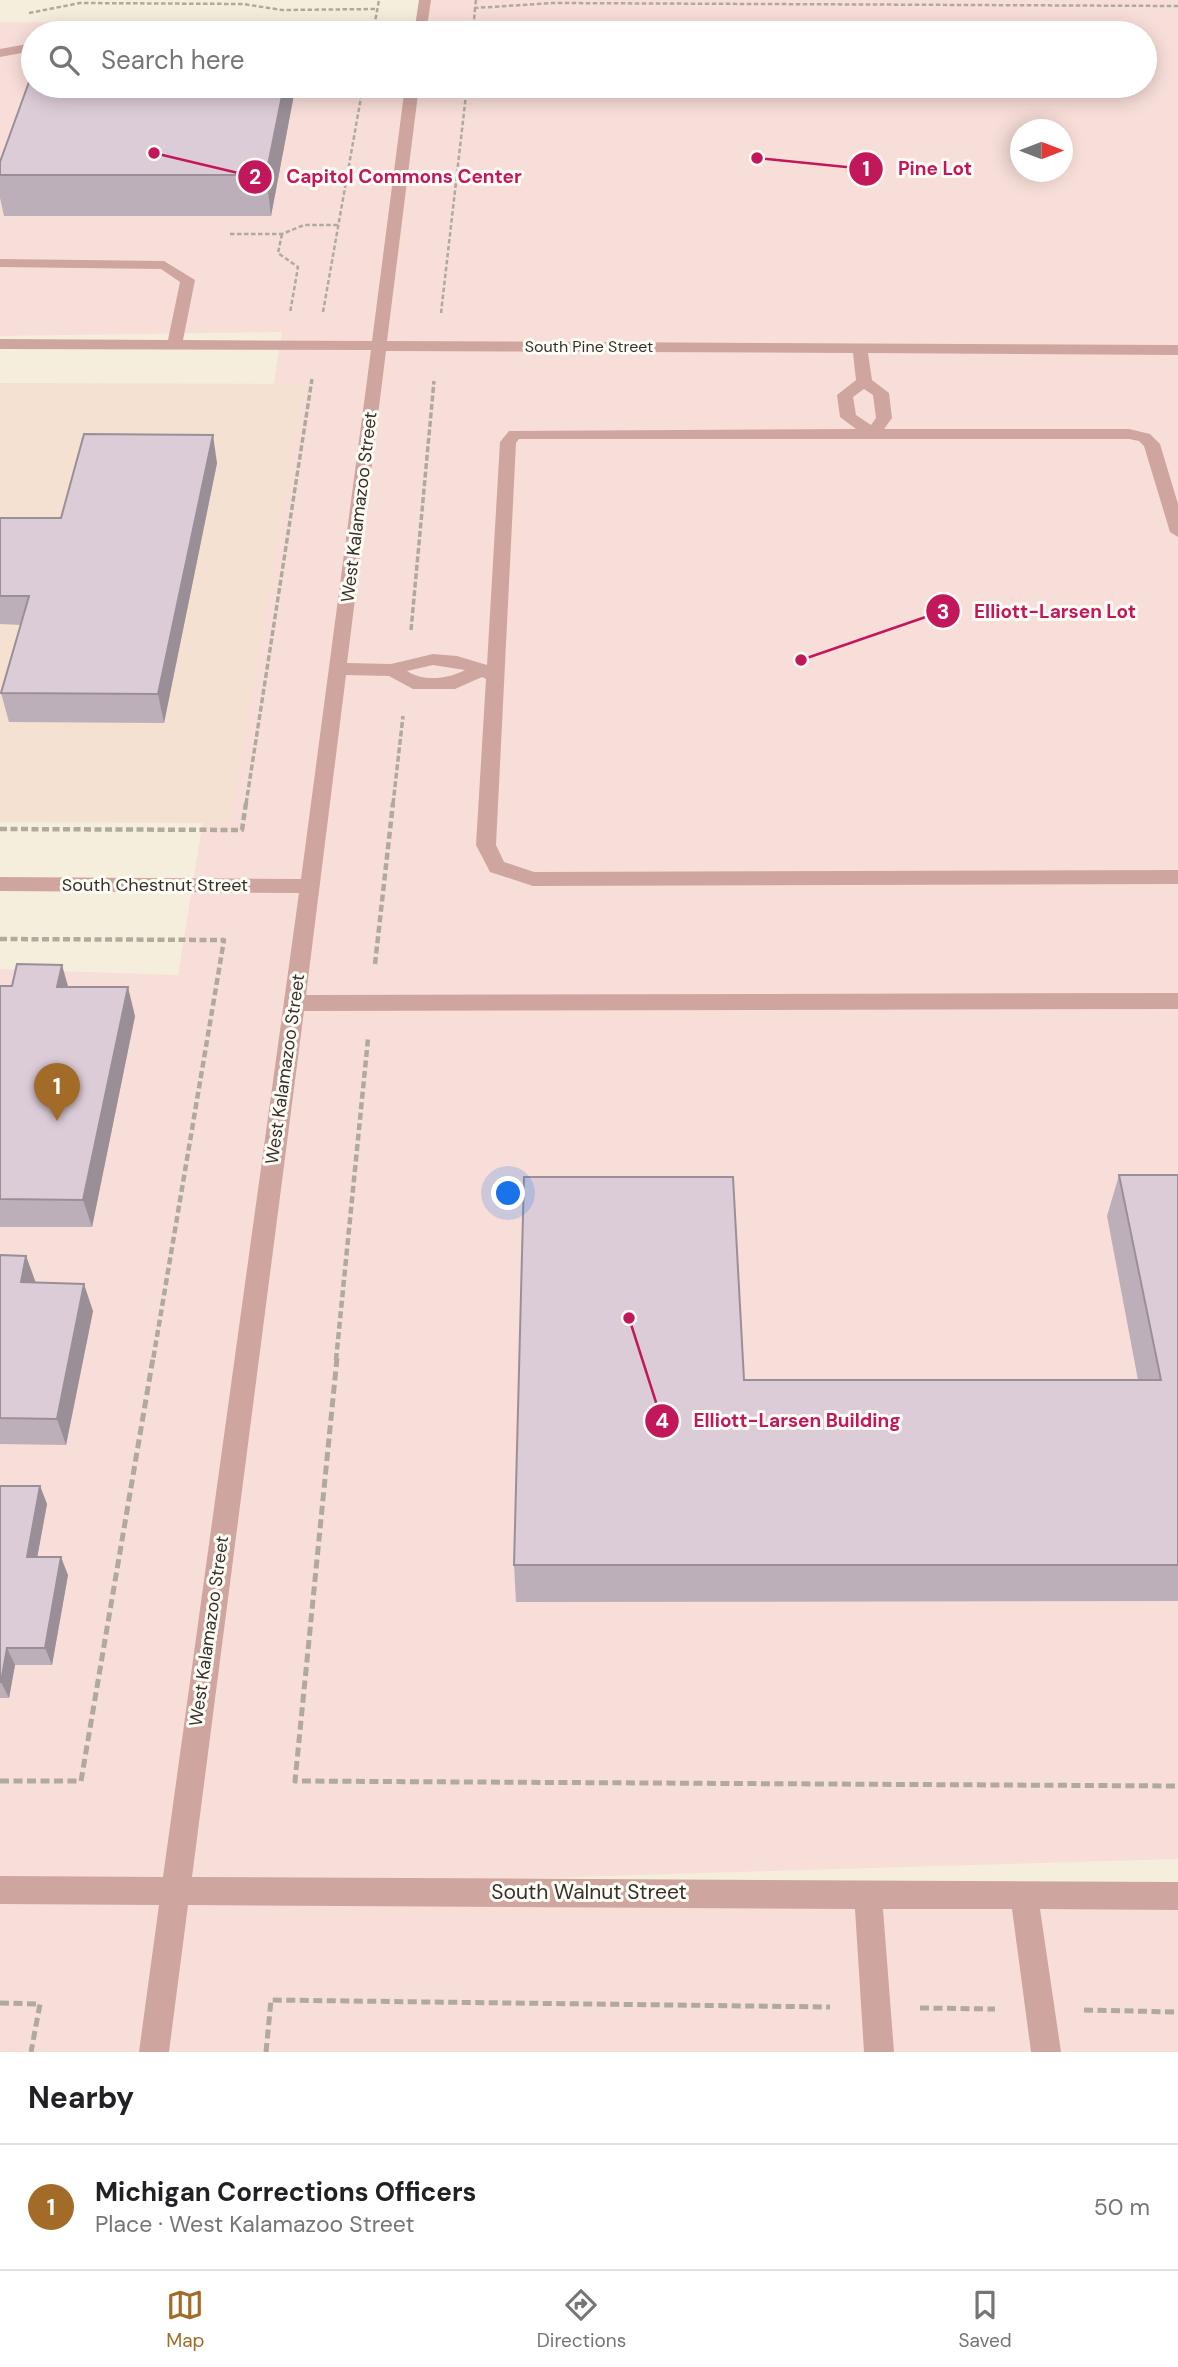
<!DOCTYPE html>
<meta charset="utf-8">
<style>
body{margin:0;font-family:"DM Sans",sans-serif;background:#f2f2f2;color:#202124}
.compass{position:absolute;left:1010px;top:119px;width:63px;height:63px;border-radius:50%;background:#fff;box-shadow:0 4px 18px #0003;rotate:90deg}
.you{position:absolute;left:509px;top:1194px;width:24px;height:24px;margin:-18px;border:5px solid #fff;border-radius:50%;background:#1a73e8;box-shadow:0 0 0 10px #1a73e833}
.badge{display:grid;place-items:center;width:46px;height:46px;border-radius:50%;background:#a26b27;color:#fff;font-size:23px;font-weight:700}
.pin{position:absolute;translate:-50% -58px;filter:drop-shadow(0 2px 4px #0008)}
.pin::after{content:'';position:absolute;top:37px;width:24px;height:21px;background:inherit;clip-path:polygon(0 0,100% 0,50% 100%)}
.list{margin:0;padding:0;list-style:none}
h2{display:flex;justify-content:space-between;align-items:center;height:91px;margin:0;padding:0 28px;font-size:30px}
h2 small{font-size:23px;font-weight:400;color:#757577}
.list li{display:grid;grid-template-columns:46px 1fr auto;gap:21px;align-items:center;box-sizing:border-box;height:126px;padding:0 28px;border-top:2px solid #e0e0e0}
.list b{display:block;font-size:26px;white-space:nowrap}
.list p{margin:0;font-size:23px;white-space:nowrap;color:#757577}
.list em{font-size:23px;font-style:normal;color:#757577}
.icon{flex:none;width:38px;height:38px;fill:none;stroke:currentColor;stroke-width:2;stroke-linecap:round;stroke-linejoin:round}
.map{position:relative;flex:none;width:1178px;height:2052px;overflow:hidden}
.search{position:absolute;background:#fff;box-shadow:0 4px 18px #0003;left:21px;right:21px;top:21px;height:77px;display:flex;align-items:center;gap:18px;box-sizing:border-box;padding:0 24px;border-radius:38px;color:#757577;font-size:26px}
.sheet{height:217px;background:#fff}
nav{display:flex;justify-content:space-around;align-items:center;box-sizing:border-box;height:98px;border-top:2px solid #e0e0e0;background:#fff;font-size:19px;color:#757577}
nav a{display:grid;justify-items:center;gap:4px}
nav .on{color:#a26b27}
.map>svg:first-child{display:block}
</style>
<div class="map">
<svg width="1178" height="2052" viewBox="0 0 1178 2052">
<rect width="100%" height="100%" fill="#f6eedd"/>
<path fill="#f8ded9" fill-rule="evenodd" d="M419 0H1178V1859L202 1888 1178 1896V2052H0V969L178 975 282 332 0 336V22L415 27ZM33 33H1145V86H33ZM1020 130H1062V172H1020Z"/>
<path fill="#f4e1d1" d="M0 383 305 384 230 823 0 822Z"/>
<g fill="none" stroke-linecap="round" stroke-linejoin="round">
<g stroke="#b0aa9d" stroke-width="2.5" stroke-dasharray="4.5 2.5" stroke-linecap="butt">
<path d="M476 0 475 8 553 3 1178 6"/>
<path d="M29 13 80 3 243 4 282 10 377 9"/>
<path d="M373 33 379 0"/>
<path d="M473 33 475 8"/>
<path d="M230 234H282L304 225H338"/>
<path d="M282 234 278 253 298 267 290 313"/>
<path d="M323 312 363 86"/>
<path d="M441 313 467 86"/>
</g>
<g stroke="#b0aa9d" stroke-width="3.5" stroke-dasharray="6 2.5" stroke-linecap="butt">
<path d="M411 630 434 381"/>
<path d="M246 804 312 379"/>
<path d="M393 804 403 716"/>
</g>
<g stroke="#b0aa9d" stroke-width="4.5" stroke-dasharray="7 3.5" stroke-linecap="butt">
<path d="M0 829 242 830 246 803"/>
<path d="M0 939 224 940 153 1360"/>
<path d="M375 964 393 803"/>
<path d="M336 1360 368 1039"/>
</g>
<g stroke="#b0aa9d" stroke-width="5" stroke-dasharray="9 4.5" stroke-linecap="butt">
<path d="M337 1358 295 1781 1178 1786"/>
<path d="M0 1781H81L153 1358"/>
<path d="M0 2003 40 2004 31 2052"/>
<path d="M920 2008 995 2009"/>
<path d="M1084 2010 1178 2012"/>
<path d="M266 2052 271 2000 830 2007"/>
</g>
<g fill="#cfa59f" fill-rule="evenodd">
<path d="M419 0H431L426 33H414Z"/>
<path d="M33 43V51L0 57V49Z"/>
<path d="M405 86H419L387 341 1178 345V355L868 353 872 380 889 393 892 418 884 429H1129L1150 434 1160 444 1178 504V537L1170 532 1144 446 1139 441 1129 439H519L516 443 496 845 504 862 534 872 1178 870V884L533 886 490 872 476 845 486 679 482 677 455 689H413L389 676 346 675 306 995 1178 993V1009L304 1011 192 1877 1178 1882V1910L1040 1909 1061 2052H1031L1012 1909H883L894 2052H864L855 1909 188 1905 169 2052H139L159 1905 0 1904V1876L163 1877 299 893 0 891V877L301 879 371 350 0 349V339L168 340 180 282 161 269 0 267V259L164 261 195 280 183 340 372 341ZM386 351 853 353 856 380 837 395 840 417 856 429 509 431 500 442 487 665 457 656 433 654 391 664 347 663ZM864 389 873 395 876 418 871 425 856 415 853 397ZM433 665 465 670C448 679 424 682 407 671Z"/>
</g>
</g>
<g fill="#bdafba">
<path d="M295 89 271 216H4L0 198V162Z"/>
<path d="M217 463 164 723 9 722 1 693 21 625 0 624V518H61Z"/>
<path d="M0 986 68 987 135 1016 92 1227H0Z"/>
<path d="M1119 1175H1178V1601L516 1602 514 1565 744 1380H1138L1107 1216Z"/>
<path d="M0 1255 26 1256 35 1283 93 1311 66 1445 0 1444Z"/>
<path d="M0 1486H40L47 1504 37 1557 68 1575 52 1665H15L9 1698H0Z"/>
</g>
<g fill="#9a8f97">
<path d="M284 86H295V89L271 216 266 175Z"/>
<path d="M213 435 217 463 164 723 158 694Z"/>
<path d="M62 965 70 993 57 987Z"/>
<path d="M128 987 135 1016 92 1227 83 1200Z"/>
<path d="M26 1256 36 1283 21 1282Z"/>
<path d="M84 1284 93 1311 66 1445 57 1419Z"/>
<path d="M40 1486 47 1504 34 1575 27 1557Z"/>
<path d="M61 1557 68 1575 52 1665 45 1648Z"/>
<path d="M7 1648 15 1665 9 1698 1 1682Z"/>
</g>
<g fill="#dcccd8" stroke="#9a8f97" stroke-width="2">
<path d="M33 71V86H284L266 175H0V162Z"/>
<path d="M84 434 213 435 158 694 1 693 29 596H0V518H61Z"/>
<path d="M17 964 62 965 57 987H128L83 1200 0 1199V986H12Z"/>
<path d="M1119 1175H1178V1565H514L524 1177H733L744 1380H1161Z"/>
<path d="M0 1255 26 1256 21 1282 84 1284 57 1419 0 1418Z"/>
<path d="M0 1486H40L27 1557H61L45 1648H7L1 1682H0Z"/>
</g>
<g text-anchor="middle" stroke-width="6" stroke-linejoin="round" paint-order="stroke">
<g font-size="16" fill="#34312a" stroke="#fffcf5">
<text x="589" y="352">South Pine Street</text>
</g>
<g font-size="18" fill="#34312a" stroke="#fffcf5">
<text transform="translate(359 507) rotate(-83)" y="6">West Kalamazoo Street</text>
<text x="155" y="891">South Chestnut Street</text>
<text transform="translate(285 1069) rotate(-82)" y="6">West Kalamazoo Street</text>
<text transform="translate(209 1631) rotate(-82)" y="6">West Kalamazoo Street</text>
</g>
<g font-size="21" fill="#34312a" stroke="#fffcf5">
<text x="589" y="1899">South Walnut Street</text>
</g>
</g>
<path fill="none" stroke="#c2185b" stroke-width="2.5" d="M757 158L866 169M154 153L255 177M801 660L943 611M629 1318L662 1421"/>
<g fill="#c2185b" stroke="#fffcf5" stroke-width="2.5">
<circle cx="757" cy="158" r="7"/>
<circle cx="154" cy="153" r="7"/>
<circle cx="801" cy="660" r="7"/>
<circle cx="629" cy="1318" r="7"/>
<circle cx="866" cy="169" r="18"/>
<circle cx="255" cy="177" r="18"/>
<circle cx="943" cy="611" r="18"/>
<circle cx="662" cy="1421" r="18"/>
</g>
<g font-size="21" text-anchor="middle" font-weight="bold" fill="#fff">
<text x="866" y="176">1</text>
<text x="255" y="184">2</text>
<text x="943" y="619">3</text>
<text x="662" y="1428">4</text>
</g>
<g font-size="19" text-anchor="middle" font-weight="bold" fill="#c2185b" stroke="#fffcf5" stroke-width="6" stroke-linejoin="round" paint-order="stroke">
<text x="935" y="175">Pine Lot</text>
<text x="404" y="183">Capitol Commons Center</text>
<text x="1055" y="618">Elliott-Larsen Lot</text>
<text x="797" y="1427">Elliott-Larsen Building</text>
</g>
</svg>
<svg class="compass" viewBox="-18 -18 36 36"><path d="M0-13l5 13h-10z" fill="#e53935"/><path d="M0 13l5-13h-10z" fill="#757577"/></svg>
<div class="you"></div>
<div class="pin badge" style="left:57px;top:1121px">1</div>
<div class="search"><svg class="icon" aria-label="search" viewBox="0 0 24 24"><circle cx="10" cy="10" r="6"/><path d="M15 15l6 6"/></svg>Search here</div>
</div>
<section class="sheet">
<h2>Nearby<small></small></h2>
<ul class="list">
<li><span class="badge">1</span><div><b>Michigan Corrections Officers</b><p>Place · West Kalamazoo Street</p></div><em>50 m</em></li>
</ul>
</section>
<nav>
<a class="on"><svg class="icon" aria-label="map" viewBox="0 0 24 24"><path d="M3 6l6-2 6 2 6-2v14l-6 2-6-2-6 2zM9 4v14M15 6v14"/></svg>Map</a>
<a><svg class="icon" aria-label="directions" viewBox="0 0 24 24"><path d="M12 3l9 9-9 9-9-9zM9 14v-3h6M13 9l2 2-2 2"/></svg>Directions</a>
<a><svg class="icon" aria-label="saved" viewBox="0 0 24 24"><path d="M7 4h10v16l-5-4-5 4z"/></svg>Saved</a>
</nav>
